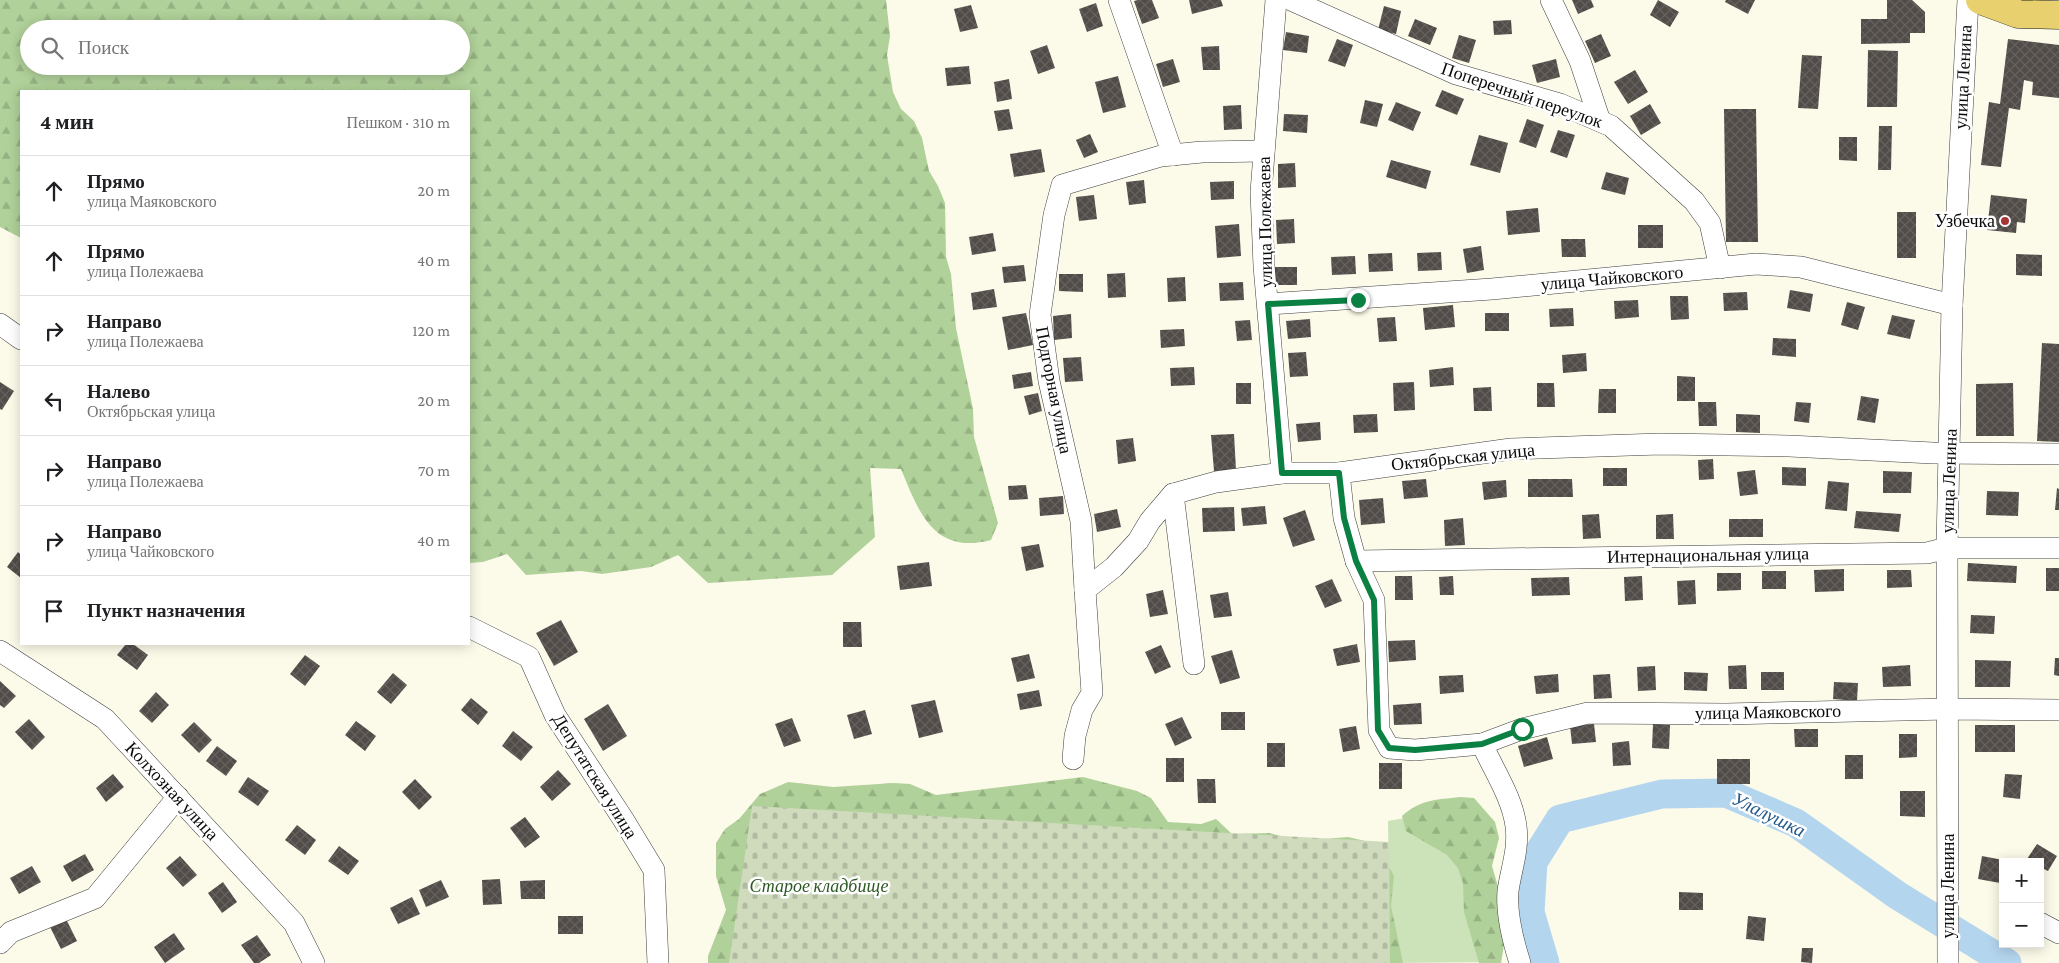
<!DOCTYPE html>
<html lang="ru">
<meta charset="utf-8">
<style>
body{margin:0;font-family:"Crimson Pro",serif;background:#f6f6f6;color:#202124}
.controls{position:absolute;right:15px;bottom:15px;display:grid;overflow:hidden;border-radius:0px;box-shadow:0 2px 12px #0003}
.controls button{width:45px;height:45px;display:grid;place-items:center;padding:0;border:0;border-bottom:1px solid #e0e0e0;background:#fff;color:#202124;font:25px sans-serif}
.stop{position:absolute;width:15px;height:15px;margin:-11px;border:4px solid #0b8043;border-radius:50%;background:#fff}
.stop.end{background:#0b8043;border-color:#fff;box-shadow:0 1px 5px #0008}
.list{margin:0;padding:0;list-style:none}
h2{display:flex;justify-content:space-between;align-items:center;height:65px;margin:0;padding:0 20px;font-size:21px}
h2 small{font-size:16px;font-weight:400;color:#757577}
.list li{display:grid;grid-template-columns:32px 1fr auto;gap:15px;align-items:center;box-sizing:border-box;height:70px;padding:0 20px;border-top:1px solid #e0e0e0}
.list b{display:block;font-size:19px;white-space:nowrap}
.list p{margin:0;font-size:16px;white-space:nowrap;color:#757577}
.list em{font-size:16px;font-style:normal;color:#757577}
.icon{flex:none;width:28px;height:28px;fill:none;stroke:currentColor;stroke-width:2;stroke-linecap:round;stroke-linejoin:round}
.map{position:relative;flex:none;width:2059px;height:963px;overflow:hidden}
.search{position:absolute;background:#fff;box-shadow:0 2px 12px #0003;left:20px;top:20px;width:450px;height:55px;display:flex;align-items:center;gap:12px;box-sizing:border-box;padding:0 18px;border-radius:28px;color:#757577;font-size:19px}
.panel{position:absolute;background:#fff;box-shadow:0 2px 12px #0003;left:20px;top:90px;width:450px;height:555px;border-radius:0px}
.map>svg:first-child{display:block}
</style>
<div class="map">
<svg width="2059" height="963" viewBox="0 0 2059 963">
<defs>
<pattern id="forest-firs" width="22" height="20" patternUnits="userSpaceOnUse" patternTransform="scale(1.25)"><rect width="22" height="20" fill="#b0d199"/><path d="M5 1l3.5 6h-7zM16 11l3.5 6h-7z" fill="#96b282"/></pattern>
<pattern id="cemetery-stones" width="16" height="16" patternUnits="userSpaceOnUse" patternTransform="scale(1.25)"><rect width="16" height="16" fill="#d0dbbe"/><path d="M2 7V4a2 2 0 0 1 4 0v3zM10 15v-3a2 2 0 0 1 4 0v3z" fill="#b1bba2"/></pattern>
<pattern id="building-cross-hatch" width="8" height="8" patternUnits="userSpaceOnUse" patternTransform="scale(1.25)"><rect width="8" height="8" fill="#514c48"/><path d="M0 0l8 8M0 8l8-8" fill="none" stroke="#65615e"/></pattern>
</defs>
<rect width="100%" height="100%" fill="#fcfae9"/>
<path fill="#cce2b8" d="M1480 805 1501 962 1390 963 1388 821Z"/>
<g fill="url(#forest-firs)" fill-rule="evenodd">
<path d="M0 0H886L890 36 887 55 893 92 901 109 914 121 922 138 929 171 938 186 945 203 946 257 951 274 956 328 973 409 974 437 998 523 991 540C934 555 919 513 901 469L870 468 875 537 832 575 708 583 678 555 651 567 602 574 581 571 526 575 507 554 483 562 469 563V91H21V238L0 227ZM29 29H461V66H29Z"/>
<path d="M1083 777 1137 791 1151 798 1168 822 1201 824 1216 819 1232 834 1269 833 1300 841 1348 837 1365 841 1380 851 1394 876 1391 906 1403 963H708V956L726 910 716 876V843L725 829 739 819 760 794 788 782 833 787 894 783 910 784 936 795Z"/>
<path d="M1460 797 1474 798 1495 822 1499 838 1492 866 1505 910 1507 927 1501 963H1479L1464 912 1463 883 1458 868 1447 855 1406 831 1402 816C1421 799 1436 800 1460 797Z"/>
</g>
<path fill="url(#cemetery-stones)" d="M752 806 1389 842 1390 963H729Z"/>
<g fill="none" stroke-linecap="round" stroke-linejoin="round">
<path stroke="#b4d5ee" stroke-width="29" d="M1545 963 1530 912 1533 862 1560 819 1662 794 1726 793 1796 823 1897 895 2007 963"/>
</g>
<g fill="url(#building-cross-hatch)">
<path d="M1138 0H1152L1159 18 1142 24 1134 1Z"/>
<path d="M1189 0H1221L1223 6 1192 14Z"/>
<path d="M1572 0H1591L1594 7 1578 14Z"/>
<path d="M1658 0 1679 12 1670 27 1650 15Z"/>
<path d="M1726 0H1755L1748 14 1725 2Z"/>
<path d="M1887 0H1912L1925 12V33H1910V43L1861 44V19H1887Z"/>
<path d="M1096 3 1103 26 1087 32 1079 9Z"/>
<path d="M971 5 978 28 960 32 954 9Z"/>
<path d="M1384 6 1401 11 1396 34 1378 30Z"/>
<path d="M1415 19 1437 28 1430 45 1408 36Z"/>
<path d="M1511 20 1512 34 1494 35 1493 21Z"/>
<path d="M1286 32 1309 36 1307 53 1283 50Z"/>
<path d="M1601 34 1611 56 1595 63 1585 41Z"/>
<path d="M1459 35 1476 40 1469 63 1452 58Z"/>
<path d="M1337 39 1353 45 1345 67 1328 61Z"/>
<path d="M2008 39 2059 45V98L2032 95 2033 82 2024 80 2020 110 2009 108 2001 167 1981 165 1989 102 2000 104Z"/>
<path d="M1047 45 1055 68 1038 74 1030 51Z"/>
<path d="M1219 46 1220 70H1203L1201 47Z"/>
<path d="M1868 50 1898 51 1897 107H1867Z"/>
<path d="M1802 55 1822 56 1818 109 1798 108Z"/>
<path d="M1173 59 1180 82 1163 87 1156 64Z"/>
<path d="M1556 59 1560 77 1537 83 1532 65Z"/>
<path d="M969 66 971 84 947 86 945 68Z"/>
<path d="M1635 70 1648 92 1628 104 1614 82Z"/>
<path d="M1118 76 1126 107 1103 113 1095 82Z"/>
<path d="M1009 79 1012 99 997 102 994 82Z"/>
<path d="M1442 90 1464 99 1457 115 1435 106Z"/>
<path d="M1365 100 1383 104 1377 127 1360 123Z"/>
<path d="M1396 102 1421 112 1413 131 1388 120Z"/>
<path d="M1650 104 1661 123 1641 135 1630 116Z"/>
<path d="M1241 105 1242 129 1224 130 1223 106Z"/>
<path d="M1009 109 1013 129 998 131 994 111Z"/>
<path d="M1724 109H1756L1758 242H1726Z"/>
<path d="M1284 114 1308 115 1307 133 1283 131Z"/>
<path d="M1527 119 1544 125 1536 148 1519 142Z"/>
<path d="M1879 126H1892L1891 170H1878Z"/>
<path d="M1558 130 1575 135 1567 158 1550 152Z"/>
<path d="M1090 134 1098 152 1084 158 1076 140Z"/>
<path d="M1479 135 1508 143 1500 173 1470 165Z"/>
<path d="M1839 137H1857V161L1839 160Z"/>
<path d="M1041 149 1045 172 1014 177 1010 154Z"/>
<path d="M1391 160 1431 171 1426 189 1386 177Z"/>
<path d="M1295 163 1296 187 1278 188V164Z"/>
<path d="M1606 172 1629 178 1625 195 1601 189Z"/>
<path d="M1144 180 1146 203 1129 205 1126 182Z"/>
<path d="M1234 181V199L1211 200 1210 182Z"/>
<path d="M1094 195 1097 219 1079 221 1076 197Z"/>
<path d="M1991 195 2027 199 2025 223 2017 222 2016 233 1987 230Z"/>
<path d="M1538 208 1540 232 1508 235 1506 211Z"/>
<rect x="1897" y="212" width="19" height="46"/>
<path d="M1294 219 1295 243 1277 244 1276 220Z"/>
<path d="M1239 224 1241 256 1217 258 1215 226Z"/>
<rect x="1638" y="225" width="25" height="23"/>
<path d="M993 233 996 251 972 255 969 237Z"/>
<path d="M1561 239H1585L1586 257H1562Z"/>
<path d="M1481 246 1484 270 1467 273 1463 249Z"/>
<path d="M1441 252 1442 270 1418 271 1417 253Z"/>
<path d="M1392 253 1393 271 1369 272 1368 254Z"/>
<path d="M2016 254 2042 255V276L2016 275Z"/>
<path d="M1355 256 1356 274 1332 275 1331 257Z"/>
<path d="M1024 265 1026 281 1004 283 1002 267Z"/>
<path d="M1273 267H1297V285H1274Z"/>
<path d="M1125 273 1126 297 1108 298 1107 274Z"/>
<path d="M1059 274H1083V292L1059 291Z"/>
<path d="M1185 277 1186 301 1168 302 1167 278Z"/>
<path d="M1243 282 1244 300 1220 301 1219 283Z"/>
<path d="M994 289 997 307 973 310 971 293Z"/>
<path d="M1790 290 1813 294 1810 312 1787 308Z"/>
<path d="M1747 292 1748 310 1724 311 1723 293Z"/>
<path d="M1670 296H1688L1689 319 1671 320Z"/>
<path d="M1638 300 1639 317 1615 319 1614 301Z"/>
<path d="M1847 302 1865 307 1858 330 1841 325Z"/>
<path d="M1453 305 1455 327 1425 330 1423 308Z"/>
<path d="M1573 308 1574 326 1550 327 1549 309Z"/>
<path d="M1026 313 1033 345 1008 350 1002 317Z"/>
<rect x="1485" y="313" width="24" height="18"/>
<path d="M1071 314 1072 338 1054 340 1053 316Z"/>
<path d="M1892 315 1915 320 1910 339 1887 334Z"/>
<path d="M1395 317 1397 341 1379 342 1377 318Z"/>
<path d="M1310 319 1311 337 1288 339 1286 321Z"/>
<path d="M1250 320 1252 340 1237 341 1235 321Z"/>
<path d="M1184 329 1185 346 1161 348 1160 330Z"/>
<path d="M1773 338 1796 339V357L1772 355Z"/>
<path d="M2042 343 2059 344V442L2037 441Z"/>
<path d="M1306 352 1308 376 1290 377 1288 353Z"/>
<path d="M1586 353 1587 371 1563 373 1562 355Z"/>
<path d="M1081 357 1083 381 1065 382 1063 358Z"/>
<path d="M1194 367 1195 385 1171 386 1170 368Z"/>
<path d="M1453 367 1454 385 1430 387 1429 370Z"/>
<path d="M1031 372 1033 386 1014 389 1012 375Z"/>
<path d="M1677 376 1695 377V401H1677Z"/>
<path d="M0 382 14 391 2 410 0 409Z"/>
<path d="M1414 382 1415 410 1394 411 1393 383Z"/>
<rect x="1236" y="383" width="15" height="21"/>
<path d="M1537 383H1554L1555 407H1537Z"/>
<path d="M2013 383 2014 436H1976V384Z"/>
<path d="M1491 387 1492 411H1474L1473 388Z"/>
<path d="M1599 389H1616V413H1598Z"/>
<path d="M1038 393 1042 411 1029 415 1024 396Z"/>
<path d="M1861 396 1879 399 1875 423 1857 420Z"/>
<path d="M1698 402H1716L1717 426H1699Z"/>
<path d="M1796 402 1811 403 1809 423 1794 421Z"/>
<path d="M1377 414 1378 432 1354 433 1353 415Z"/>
<path d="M1736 414 1760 415V433L1736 432Z"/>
<path d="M1320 422 1321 440 1298 442 1296 424Z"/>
<path d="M1234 434 1236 470 1214 471 1211 435Z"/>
<path d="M1133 438 1136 461 1118 464 1116 440Z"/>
<path d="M1713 459 1714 479 1699 480 1698 460Z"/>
<path d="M1782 467 1806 468V486L1782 485Z"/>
<rect x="1603" y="468" width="24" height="18"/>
<path d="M1755 470 1758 494 1740 496 1737 472Z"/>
<path d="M1883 471 1912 472 1911 493H1883Z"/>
<path d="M1426 479 1428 497 1404 499 1402 481Z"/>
<path d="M1528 479H1572L1573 497H1528Z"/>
<path d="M1506 480 1507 497 1484 500 1482 482Z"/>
<path d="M1828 481 1849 483 1847 511 1825 509Z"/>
<path d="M1026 485 1028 499 1009 500 1008 486Z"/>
<path d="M2057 488 2059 489V510H2055Z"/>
<path d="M1987 491 2019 492 2018 516 1986 515Z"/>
<path d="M1063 496 1064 514 1040 516 1039 498Z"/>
<path d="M1383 498 1385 523 1361 525 1359 500Z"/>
<path d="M1265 506 1267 524 1243 526 1241 508Z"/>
<path d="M1234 507 1235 531 1203 532 1202 508Z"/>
<path d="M1117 509 1121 527 1097 532 1094 514Z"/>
<path d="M1305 510 1315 540 1293 547 1283 518Z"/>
<path d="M1856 511 1901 514 1899 532 1854 528Z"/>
<path d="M1599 514 1601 538 1583 539 1582 515Z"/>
<path d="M1673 514 1674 539H1656V515Z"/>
<path d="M1463 518 1465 545 1445 546 1444 520Z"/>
<rect x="1729" y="519" width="34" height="18"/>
<path d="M1039 544 1044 567 1026 571 1021 547Z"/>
<path d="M18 552 21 555V578L7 567Z"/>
<path d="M929 562 932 586 900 590 897 566Z"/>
<path d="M1968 563 2017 566 2016 583 1967 581Z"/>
<rect x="2046" y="568" width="13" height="23"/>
<path d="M1844 569V591L1815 592 1814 570Z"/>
<path d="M1887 570H1911L1912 587 1887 588Z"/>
<rect x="1762" y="571" width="24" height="18"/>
<path d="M1717 573H1741V590L1717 591Z"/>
<path d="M1395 576H1412L1413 600H1395Z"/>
<path d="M1453 576 1454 595H1440L1439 577Z"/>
<path d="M1642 576 1643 600 1625 601 1624 577Z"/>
<path d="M1569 577 1570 595 1532 596 1531 578Z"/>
<path d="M1332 579 1342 601 1325 608 1315 586Z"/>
<path d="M1695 580 1696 604 1678 605 1677 581Z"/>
<path d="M1163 590 1168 614 1150 617 1146 594Z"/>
<path d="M1228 592 1232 616 1214 618 1210 595Z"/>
<path d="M1971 615 1995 616 1994 634 1970 633Z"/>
<path d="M561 620 578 652 554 666 536 633Z"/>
<path d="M843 622H861L862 647H843Z"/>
<path d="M1415 640 1416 660 1389 662 1388 641Z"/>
<path d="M126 644H133L148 655 137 670 117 655Z"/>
<path d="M1357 644 1360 662 1337 666 1333 649Z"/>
<path d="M1161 645 1171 667 1155 674 1145 652Z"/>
<path d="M1232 650 1240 678 1220 684 1211 656Z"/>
<path d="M1029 654 1035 678 1017 682 1011 658Z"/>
<path d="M305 655 320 666 305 686 290 674Z"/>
<path d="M2055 658H2059V676L2054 675Z"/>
<path d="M1975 660 2011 661 2010 687H1975Z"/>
<path d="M1746 665 1747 689H1729L1728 666Z"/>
<path d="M1910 665 1911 686 1883 687 1882 667Z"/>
<path d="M1655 666 1656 690 1638 691 1637 667Z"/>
<path d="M1684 672 1708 673 1707 691 1684 690Z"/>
<rect x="1761" y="672" width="23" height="18"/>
<path d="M393 673 407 685 391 704 377 692Z"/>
<path d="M1558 674 1559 692 1536 694 1534 676Z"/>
<path d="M1610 674 1612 698 1594 699 1593 675Z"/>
<path d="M1463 675 1464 692 1440 694 1439 676Z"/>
<path d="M0 681 16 696 4 708 0 705Z"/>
<path d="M1834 682 1858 683 1857 701 1833 699Z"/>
<path d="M1039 690 1042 706 1020 710 1017 694Z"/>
<path d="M156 692 169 705 152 723 139 711Z"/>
<path d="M471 698 488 712 478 725 461 710Z"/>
<path d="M935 700 943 732 919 738 911 705Z"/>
<path d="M1421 703 1422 724 1394 725 1393 705Z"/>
<path d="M608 704 627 736 603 751 584 719Z"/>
<path d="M865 710 872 734 854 739 847 715Z"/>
<rect x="1221" y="712" width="24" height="18"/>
<path d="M1182 717 1192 738 1175 746 1165 724Z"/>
<path d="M792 718 801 741 784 747 775 724Z"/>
<path d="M29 719 45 737 32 750 15 732Z"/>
<path d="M356 721 376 736 365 751 345 735Z"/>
<path d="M194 722 212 740 199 753 181 735Z"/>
<path d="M1594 724 1596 742 1572 744 1570 726Z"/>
<path d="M1653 724 1670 725 1669 749 1652 748Z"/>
<rect x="1975" y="725" width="40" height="27"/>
<path d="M1356 726 1360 749 1343 752 1339 729Z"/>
<path d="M1794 729H1818V747H1795Z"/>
<path d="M513 731 533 747 521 761 502 746Z"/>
<path d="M1899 734H1917V757L1899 758Z"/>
<path d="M1547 737 1553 759 1524 767 1518 746Z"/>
<path d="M1629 741 1631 765 1613 766 1612 743Z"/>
<rect x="1267" y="743" width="18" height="24"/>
<path d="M217 746 237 761 226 776 206 761Z"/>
<rect x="1845" y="755" width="18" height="24"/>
<rect x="1166" y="758" width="18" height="24"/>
<rect x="1717" y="759" width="33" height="25"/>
<rect x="1379" y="763" width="23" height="26"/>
<path d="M558 770 571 784 552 801 540 787Z"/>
<path d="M113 774 124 787 106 802 96 788Z"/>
<path d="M2005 774 2022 775 2020 799 2003 797Z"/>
<path d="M248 777 269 791 258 806 238 792Z"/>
<path d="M415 779 432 797 419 810 402 792Z"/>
<path d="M1197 779H1215L1216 803H1198Z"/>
<path d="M1900 791H1925V817L1900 816Z"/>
<path d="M525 817 540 837 525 848 510 828Z"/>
<path d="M297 825 316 840 305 855 285 840Z"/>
<path d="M2037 844 2057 856 2048 871 2040 867V862H2032L2027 859Z"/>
<path d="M339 846 359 861 348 875 328 861Z"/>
<path d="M85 854 94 870 72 882 63 866Z"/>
<path d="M180 856 197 875 183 887 166 868Z"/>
<path d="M1982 856 2003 860 2000 883 1978 879Z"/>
<path d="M32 866 41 882 19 894 10 878Z"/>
<path d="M500 879 502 904 483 905 482 880Z"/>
<path d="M441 880 449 897 426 907 419 890Z"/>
<path d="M545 880V899H521L520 881Z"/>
<path d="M223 882 237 902 222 913 208 893Z"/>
<path d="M1679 892 1703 893V910H1679Z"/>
<path d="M412 897 420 914 398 924 390 908Z"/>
<rect x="558" y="916" width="25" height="18"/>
<path d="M1748 916 1766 918 1764 941 1746 939Z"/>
<path d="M66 919 77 941 61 949 50 927Z"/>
<path d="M174 933 185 949 165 963 154 947Z"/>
<path d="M257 935 271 955 259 963H254L241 945Z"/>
<path d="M1802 948H1813L1812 963 1801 962Z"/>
</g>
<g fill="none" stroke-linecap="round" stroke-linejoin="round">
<g stroke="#3d3d3d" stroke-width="22">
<g id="minor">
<path d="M1119 0 1173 155"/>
<path d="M1276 0 1261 192 1264 266 1282 473"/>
<path d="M1291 0 1456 74 1560 104 1611 126 1694 201 1710 223 1720 268"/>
<path d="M1551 0 1580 61 1600 121"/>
<path d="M1268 304 1492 289 1756 264 1801 267 1952 305"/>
<path d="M0 324 21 339"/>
<path d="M1339 473 1344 518 1356 561 1374 600 1379 730 1389 748 1415 750 1482 744 1522 729 1588 713 1726 714 1948 709 2059 710"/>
<path d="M1173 494 1194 664"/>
<path d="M1356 561 1927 553 1947 548H2059"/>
<path d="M1085 590 1081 521 1049 381 1040 315 1054 215 1062 185 1161 156 1202 152 1264 151"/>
<path d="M469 627 529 657 555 715 623 819 654 870 658 963"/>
<path d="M0 651 105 719 294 923 314 963"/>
<path d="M1482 744C1494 771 1512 797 1516 826 1519 850 1511 869 1508 891 1506 914 1513 941 1520 963"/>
<path d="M1073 759 1075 736 1082 710 1092 693 1085 590 1114 567 1138 541 1150 521 1173 494 1216 482 1282 473H1339L1511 449 1660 444 1789 446 1933 453 2059 454"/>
<path d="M2040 923 2059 933"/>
<path d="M0 943 11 932 95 898 178 797"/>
<path d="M1948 963 1947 548 1952 305 1968 0"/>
</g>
</g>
<g stroke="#1b1b1b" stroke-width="29">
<path id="major" d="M1980 0 2018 14 2059 15"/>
</g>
<use href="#minor" stroke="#fff" stroke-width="21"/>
<use href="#major" stroke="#e8d06e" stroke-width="28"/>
</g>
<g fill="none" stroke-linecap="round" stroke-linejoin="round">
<path stroke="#0b8043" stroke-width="6" d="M1358 300 1268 304 1282 473H1339L1344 518 1356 561 1374 600 1378 730 1389 748 1415 750 1482 744 1522 729"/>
</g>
<circle fill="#a83434" stroke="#fff" stroke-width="2" cx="2005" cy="221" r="5"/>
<g text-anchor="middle" stroke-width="5" stroke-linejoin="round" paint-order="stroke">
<g font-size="18" fill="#0a0a0a" stroke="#fff">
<text transform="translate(1963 77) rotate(-87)" y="6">улица Ленина</text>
<text transform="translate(1522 95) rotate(19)" y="6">Поперечный переулок</text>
<text transform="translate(1265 222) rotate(-91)" y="6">улица Полежаева</text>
<text transform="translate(1612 278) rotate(-5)" y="6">улица Чайковского</text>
<text transform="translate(1054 390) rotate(79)" y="6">Подгорная улица</text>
<text transform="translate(1463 457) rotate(-6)" y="6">Октябрьская улица</text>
<text transform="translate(1949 481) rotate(-88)" y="6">улица Ленина</text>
<text transform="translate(1708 555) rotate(-1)" y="6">Интернациональная улица</text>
<text transform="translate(1768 712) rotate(-1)" y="6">улица Маяковского</text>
<text transform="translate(595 776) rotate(58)" y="6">Депутатская улица</text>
<text transform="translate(172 791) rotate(47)" y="6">Колхозная улица</text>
<text transform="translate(1948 886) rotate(-90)" y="6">улица Ленина</text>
</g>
<g font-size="18" fill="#0a0a0a" stroke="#fff" text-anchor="end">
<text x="1995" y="227">Узбечка</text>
</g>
<g font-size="18" font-style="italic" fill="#2c5923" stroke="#fff">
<text x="819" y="892">Старое кладбище</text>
</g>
<g font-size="19" font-style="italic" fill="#23598b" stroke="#fff">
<text transform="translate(1769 814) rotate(26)" y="7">Улалушка</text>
</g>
</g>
</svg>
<div class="controls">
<button>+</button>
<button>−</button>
</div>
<div class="stop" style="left:1522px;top:729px"></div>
<div class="stop end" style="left:1358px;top:300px"></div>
<div class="search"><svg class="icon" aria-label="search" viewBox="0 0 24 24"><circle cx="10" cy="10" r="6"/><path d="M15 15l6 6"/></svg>Поиск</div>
<section class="panel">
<h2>4 мин<small>Пешком · 310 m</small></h2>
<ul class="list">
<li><svg class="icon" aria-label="ahead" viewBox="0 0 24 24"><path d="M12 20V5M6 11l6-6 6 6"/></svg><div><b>Прямо</b><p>улица Маяковского</p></div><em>20 m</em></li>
<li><svg class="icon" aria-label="ahead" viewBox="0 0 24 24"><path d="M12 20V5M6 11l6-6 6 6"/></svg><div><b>Прямо</b><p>улица Полежаева</p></div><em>40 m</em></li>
<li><svg class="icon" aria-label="right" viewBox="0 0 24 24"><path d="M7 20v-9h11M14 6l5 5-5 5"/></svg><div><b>Направо</b><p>улица Полежаева</p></div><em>120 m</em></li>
<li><svg class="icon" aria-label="left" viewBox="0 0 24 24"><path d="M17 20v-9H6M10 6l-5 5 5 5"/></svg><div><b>Налево</b><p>Октябрьская улица</p></div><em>20 m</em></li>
<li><svg class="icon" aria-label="right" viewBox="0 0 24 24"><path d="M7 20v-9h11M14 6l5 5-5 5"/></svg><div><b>Направо</b><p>улица Полежаева</p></div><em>70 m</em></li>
<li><svg class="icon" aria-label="right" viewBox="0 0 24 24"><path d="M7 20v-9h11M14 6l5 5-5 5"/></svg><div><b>Направо</b><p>улица Чайковского</p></div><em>40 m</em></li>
<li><svg class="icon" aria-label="arrive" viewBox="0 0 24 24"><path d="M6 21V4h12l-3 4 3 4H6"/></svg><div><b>Пункт назначения</b></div></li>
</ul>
</section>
</div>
